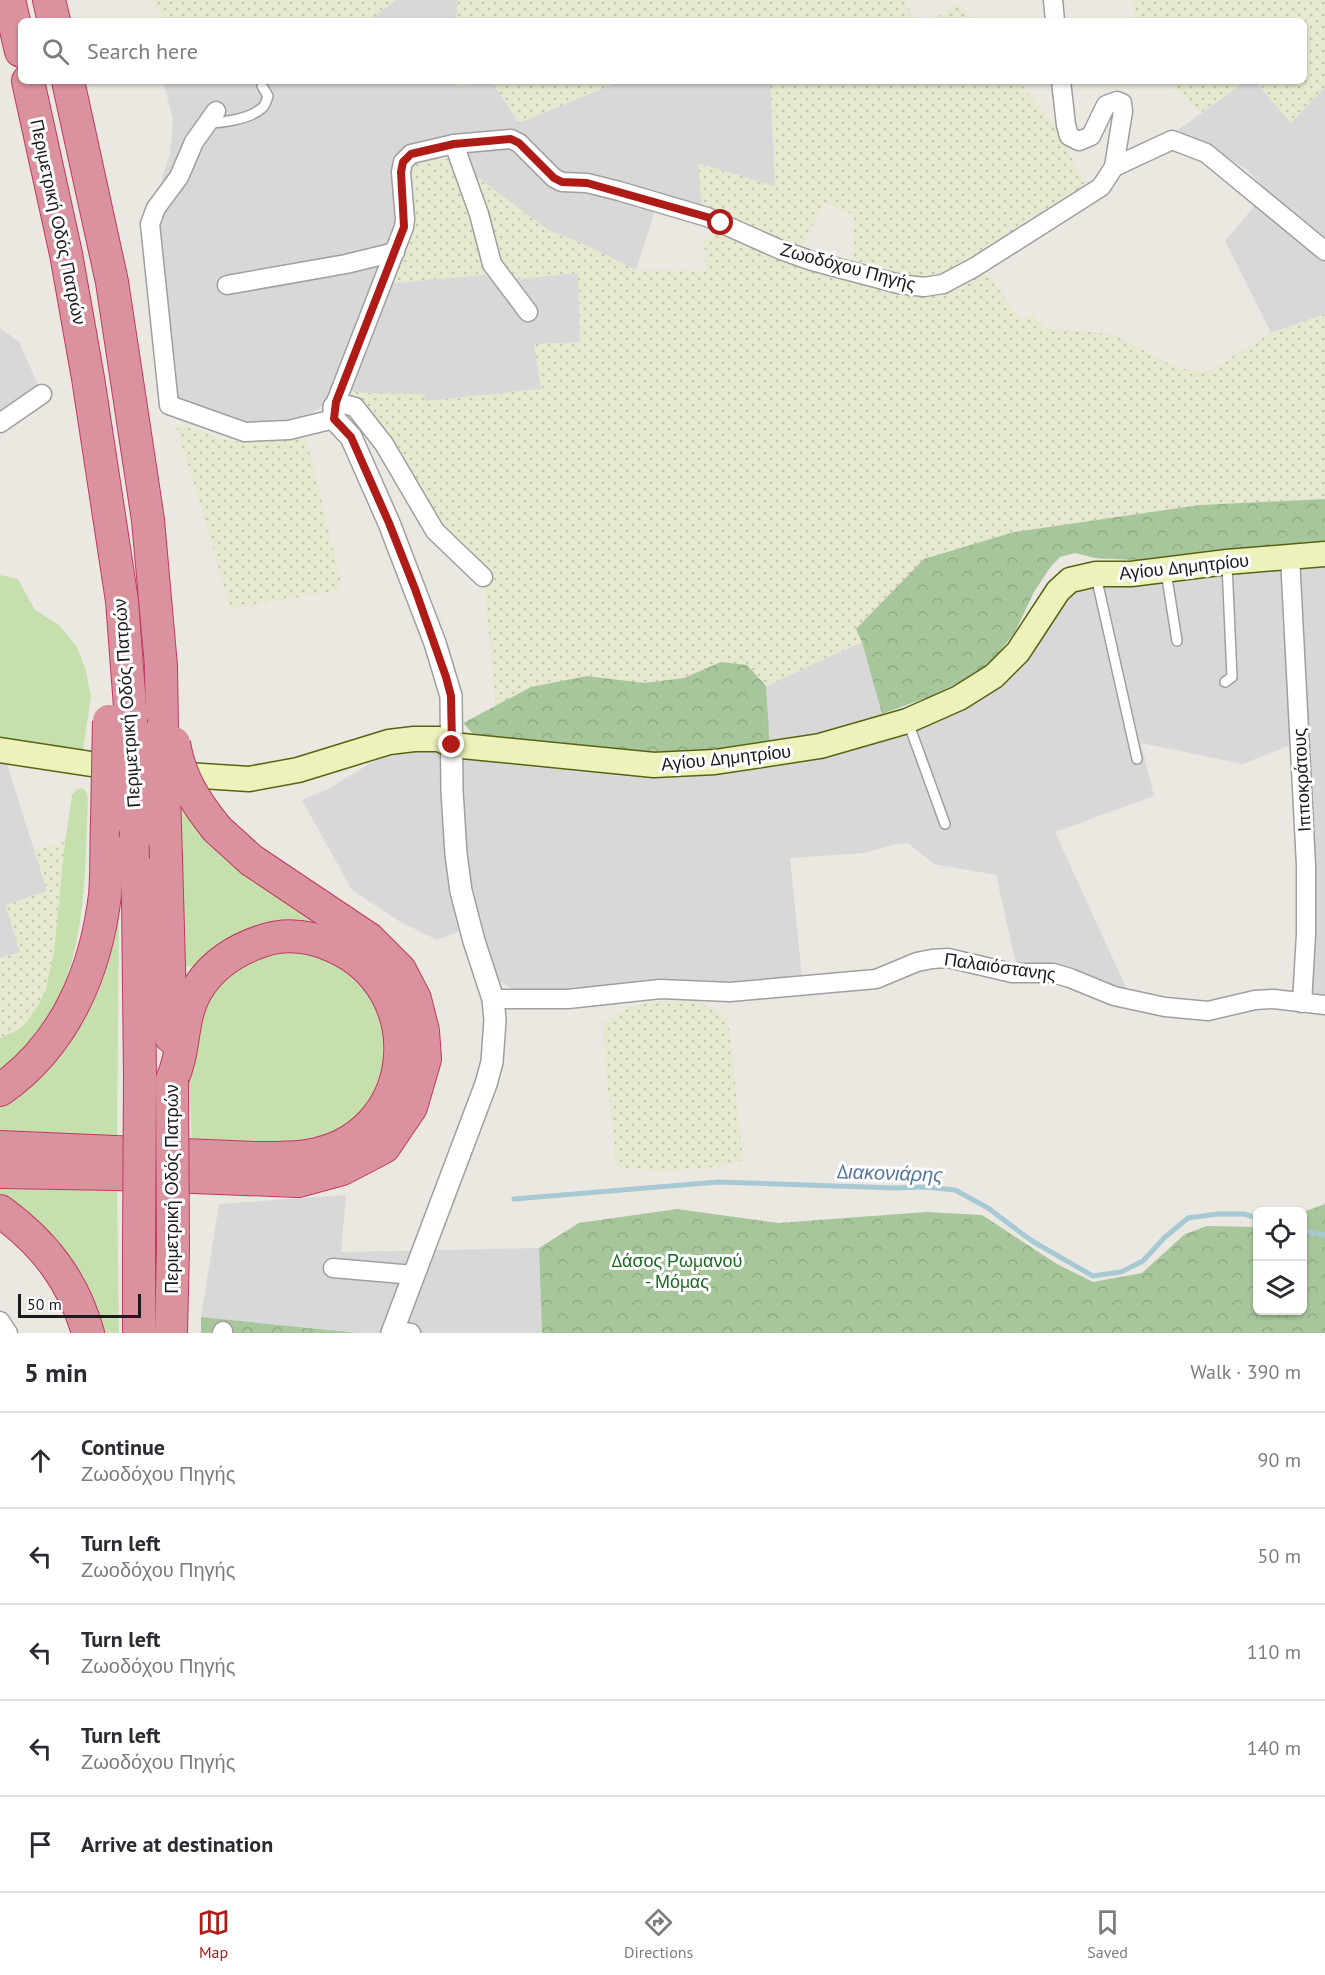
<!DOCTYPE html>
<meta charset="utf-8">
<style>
body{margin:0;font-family:"PT Sans",sans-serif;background:#f2f2f3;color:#2b2b33}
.controls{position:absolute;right:18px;bottom:18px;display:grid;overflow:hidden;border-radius:9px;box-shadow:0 2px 4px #0004}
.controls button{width:54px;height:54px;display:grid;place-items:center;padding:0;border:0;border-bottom:2px solid #e1e1e2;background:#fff;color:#2b2b33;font:30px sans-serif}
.scale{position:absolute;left:18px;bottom:15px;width:123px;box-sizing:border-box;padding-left:6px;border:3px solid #1b1b1b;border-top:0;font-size:16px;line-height:21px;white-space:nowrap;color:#1b1b1b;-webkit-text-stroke:4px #fff;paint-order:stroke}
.stop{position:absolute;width:18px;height:18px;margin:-14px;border:4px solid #af1b17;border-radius:50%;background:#fff}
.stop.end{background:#af1b17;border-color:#fff;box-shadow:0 2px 6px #0008}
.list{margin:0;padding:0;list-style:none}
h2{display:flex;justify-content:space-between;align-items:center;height:78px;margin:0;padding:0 24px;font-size:26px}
h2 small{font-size:20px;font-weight:400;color:#7c7c81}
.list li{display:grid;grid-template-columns:39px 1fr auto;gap:18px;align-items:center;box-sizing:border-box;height:96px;padding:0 24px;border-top:2px solid #e1e1e2}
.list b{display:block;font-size:22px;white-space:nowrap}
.list p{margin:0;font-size:20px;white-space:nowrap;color:#7c7c81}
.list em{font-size:20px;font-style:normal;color:#7c7c81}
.icon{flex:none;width:33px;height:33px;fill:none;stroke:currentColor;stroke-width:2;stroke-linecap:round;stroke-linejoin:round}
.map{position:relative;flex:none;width:1325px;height:1333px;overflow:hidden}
.search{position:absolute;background:#fff;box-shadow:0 2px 4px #0004;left:18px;right:18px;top:18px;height:66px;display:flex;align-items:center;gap:15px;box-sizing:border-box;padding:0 21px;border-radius:9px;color:#7c7c81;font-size:22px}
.sheet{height:558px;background:#fff}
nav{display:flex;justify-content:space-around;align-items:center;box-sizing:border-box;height:84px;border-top:2px solid #e1e1e2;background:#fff;font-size:16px;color:#7c7c81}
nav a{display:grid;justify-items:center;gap:3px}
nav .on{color:#af1b17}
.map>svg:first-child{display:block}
</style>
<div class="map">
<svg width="1325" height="1333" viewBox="0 0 1325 1333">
<defs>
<pattern id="farmland-dots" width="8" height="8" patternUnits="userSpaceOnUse" patternTransform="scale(1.5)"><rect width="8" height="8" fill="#e6e8cf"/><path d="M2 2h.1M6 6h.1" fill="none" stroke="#c5c6b1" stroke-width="1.8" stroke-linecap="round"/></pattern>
<pattern id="forest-crowns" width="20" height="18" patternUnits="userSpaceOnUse" patternTransform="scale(1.5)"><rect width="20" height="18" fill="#a7c69b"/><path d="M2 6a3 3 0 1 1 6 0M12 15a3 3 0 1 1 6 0" fill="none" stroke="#8faa85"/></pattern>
</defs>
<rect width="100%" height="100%" fill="#ebe8e2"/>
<g fill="#d9d8d8">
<path d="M396 0H458L456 21H368Z"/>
<path d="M163 81H455L456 86 492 82 519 123 620 81H770L776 187 702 210 660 195 636 270 577 241 549 231 468 170 457 138 413 147 499 281 578 273 580 342 541 389 425 401 334 389 331 396 319 409 292 424 259 425 226 418 174 400 156 231 163 174 170 154 173 119Z"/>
<path d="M1246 81H1255L1291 123 1325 87V314L1271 333 1225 241 1267 191 1246 169 1178 130Z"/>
<path d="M0 328 19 342 40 389 0 417Z"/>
<path d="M1325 561V999L1308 998 1305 739 1243 764 1141 743 1154 796 1055 832 1128 992 1016 964 996 875 934 864 908 843 892 845 865 853 790 858 802 977 539 992 514 990 495 978 478 924 437 940 399 921 352 890 302 800 330 788 371 763 397 753 425 751 475 757 771 759 766 686 862 642 887 732 946 709 1071 588Z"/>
<path d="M0 761 7 764 47 891 20 952 0 958Z"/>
<path d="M346 1195 341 1252 539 1248 542 1333H358L201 1317 219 1204Z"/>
</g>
<g fill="url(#farmland-dots)">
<path d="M152 0H396L368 21H165Z"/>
<path d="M458 0H904L916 21H767V16L755 21H456Z"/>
<path d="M1132 0H1325V87L1291 123 1255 81H1304V21H1136Z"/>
<path d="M959 3 973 21H930Z"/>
<path d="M455 81H620L519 123 492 82 455 86Z"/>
<path d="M770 81H1019L1057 129 1087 189 960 269 926 282 854 266V215L824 202 800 252 702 210 698 163 775 186Z"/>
<path d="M1166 81H1246L1201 113Z"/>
<path d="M440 155 468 170 549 231 577 241 636 270 706 271 704 240 723 232 910 294H945L985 270 1021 320 1033 314 1045 328 1113 334 1177 368 1207 372 1271 333 1325 314V499L1200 505 857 629 862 642 766 686 747 665 721 662 684 678 644 683 587 676 531 687 496 706 484 584 425 503 348 391 365 393 424 394 426 401 541 389 534 344 580 342 578 273 499 281 494 274 385 284 407 228 404 173 412 163Z"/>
<path d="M184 425 228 441H252L306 438 340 577V590L230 609 215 554 176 426Z"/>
<path d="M65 842 54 952 46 989 40 1002 27 1022 18 1030 0 1038V958L20 952 5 905 47 891 34 849Z"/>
<path d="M655 1001 697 1002 725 1014 730 1033 743 1160 715 1167 658 1171 617 1167 606 1072 603 1024 611 1017 627 1008Z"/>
</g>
<g fill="#c5e0ad">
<path d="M0 575 18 579 35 610 59 625 77 647 86 671 91 696 82 757 0 743Z"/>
<path d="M81 788 85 790 88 797C85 867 87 950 51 1013 38 1036 18 1055 0 1073V1038L18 1030 27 1022 40 1002 46 989 54 952 65 842 72 795 76 790Z"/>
<path d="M181 793 343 935 195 967 185 966Z"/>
<path d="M120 808 117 1143 0 1139V1107L15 1096 76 1031 89 1007Z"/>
<path d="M287 947 339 959 374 992 391 1053 370 1107 334 1140 192 1147 188 1054 192 1017 227 970Z"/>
<path d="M0 1178 117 1182 119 1333H101L0 1199Z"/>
</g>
<g fill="url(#forest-crowns)">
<path d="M1325 499V544L1153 561 1095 558 1075 553 1060 557 1049 569 1034 592 1015 632 998 654 980 672 934 695 882 714 862 642 856 629 924 559 1014 532 1200 505Z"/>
<path d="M721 662 747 665 766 686 770 747 677 758 478 739 463 723 531 687 587 676 644 683 684 678Z"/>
<path d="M1325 1204V1333H542L539 1248 579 1223 677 1209 778 1223 926 1212 982 1215 1057 1264 1093 1282 1142 1273 1185 1234 1207 1226 1257 1227 1258 1310H1302L1303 1212Z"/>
<path d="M201 1317 358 1333H201Z"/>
</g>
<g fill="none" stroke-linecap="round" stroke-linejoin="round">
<g stroke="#a7c9d4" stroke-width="5">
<path d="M514 1199 718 1182 895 1188 925 1187 955 1190 988 1208 1032 1241 1093 1276 1121 1272 1143 1261 1164 1238 1188 1218 1217 1214H1244L1258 1218"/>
<path d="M1302 1231 1325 1235"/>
</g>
<g stroke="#9f9f9f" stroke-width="12">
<g id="service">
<path d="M207 123C222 123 250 119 262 108 265 106 267 99 268 96L262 86"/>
<path d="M1166 572 1177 641"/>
<path d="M1096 576 1137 759"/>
<path d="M1225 682 1232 677 1227 564"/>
<path d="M908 722 945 824"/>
</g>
</g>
<g stroke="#9f9f9f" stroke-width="21">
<g id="minor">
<path d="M1053 0 1055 21"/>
<path d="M1061 81 1066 125 1069 136 1079 141 1091 136 1106 105 1117 101 1122 103 1123 111 1114 167"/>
<path d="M216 111 194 142 179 177 156 208 150 224 169 405 245 432 289 430 334 419"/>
<path d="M454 144 479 214 492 264 528 312"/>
<path d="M227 285 346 264 395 252"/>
<path d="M336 402 355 407 384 444 435 531 483 577"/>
<path d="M334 407 404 227 405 219 401 172 403 162 411 154 454 144 511 139 519 143 554 178 562 182 587 183 619 191 707 217 781 250 812 261 899 284 924 287 943 284 975 267 1101 187 1114 167 1172 140 1206 153 1325 251"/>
<path d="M0 423 42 394"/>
<path d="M1290 557 1306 865V934L1302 1003"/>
<path d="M493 999H568L660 989 730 992 876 979 917 962 932 959 948 958 1012 973H1053L1070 978 1114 996 1165 1007 1208 1011 1255 1000 1274 999 1325 1005"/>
<path d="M333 1268 414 1275"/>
<path d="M0 1321 8 1333"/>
<path d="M393 1331 411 1333"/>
<path d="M222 1333 223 1331"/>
</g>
</g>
<g stroke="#9f9f9f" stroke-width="24">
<path id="tertiary" d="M334 407V419L351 437 389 523 435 643 451 696 452 791 456 854 461 891 474 941 493 999 495 1020 492 1062 486 1084 392 1333"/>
</g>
<g stroke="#586311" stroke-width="27">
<g id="secondary">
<path d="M0 750 124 769"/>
<path d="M171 774 249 779 298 770 389 742 414 739H439L452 745 654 765 715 762 820 746 907 721 959 698 994 676 1018 652 1058 591 1070 580 1096 574H1131L1227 562 1325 554"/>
</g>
</g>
<g stroke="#c03864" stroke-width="34">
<g id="motorway">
<path d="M9 0 21 51"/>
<path d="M49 0 54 21"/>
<path d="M28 81 66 254 88 378 122 601 131 720"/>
<path d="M68 81 112 282 148 520 161 666 162 729"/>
<path d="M136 836 138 901 140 1077"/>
<path d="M166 858 171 1037"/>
<path d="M0 1090C65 1045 96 971 105 895 107 871 106 845 107 821"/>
<path d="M0 1147 254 1158C275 1158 297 1159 317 1154 421 1130 429 987 333 946 310 936 285 933 262 941 238 949 215 963 200 985 179 1016 187 1046 172 1080"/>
<path d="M0 1172 116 1174 298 1181 342 1169 384 1147 411 1107 425 1059 423 1031 415 999 400 970 369 939 251 860 217 829"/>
<path d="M0 1211C44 1243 73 1280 88 1333"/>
<path d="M139 1333V1248"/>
<path d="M171 1333 173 1249"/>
</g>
</g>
<use href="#service" stroke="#fff" stroke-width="9"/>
<use href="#minor" stroke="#fff" stroke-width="18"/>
<use href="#tertiary" stroke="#fff" stroke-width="21"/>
<use href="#secondary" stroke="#edf1ba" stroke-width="24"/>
<use href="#motorway" stroke="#da929e" stroke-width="32"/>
<g stroke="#c03864" stroke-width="34" stroke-linecap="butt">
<g id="motorway-bridge">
<path d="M131 720 136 836"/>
<path d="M162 729 166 858"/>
<path d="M174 743C179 777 196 803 217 829"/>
<path d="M107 821 109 721"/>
<path d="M172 1080 173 1249"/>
<path d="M139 1248 140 1077"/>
</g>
</g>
<use href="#motorway-bridge" stroke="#da929e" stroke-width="32"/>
</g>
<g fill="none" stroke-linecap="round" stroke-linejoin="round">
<path stroke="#af1b17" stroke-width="8" d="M452 745 451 696 446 677 415 589 389 523 351 437 334 419 336 402 404 227 401 172 403 162 411 154 454 144 511 139 519 143 554 178 562 182 587 183 707 217 721 223"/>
</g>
<g text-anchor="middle" stroke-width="6" stroke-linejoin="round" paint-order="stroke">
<g font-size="18" fill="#1b1b1b" stroke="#fff">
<text transform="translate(58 222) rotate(78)" y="6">Περιμετρική Οδός Πατρών</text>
<text transform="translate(848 267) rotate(15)" y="6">Ζωοδόχου Πηγής</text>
<text transform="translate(1184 567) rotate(-6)" y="6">Αγίου Δημητρίου</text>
<text transform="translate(127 703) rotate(-94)" y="6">Περιμετρική Οδός Πατρών</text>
<text transform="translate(726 758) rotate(-6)" y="6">Αγίου Δημητρίου</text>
<text transform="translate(1302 780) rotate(-93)" y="6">Ιπποκράτους</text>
<text transform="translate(1000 967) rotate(8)" y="6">Παλαιόστανης</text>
<text transform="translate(172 1189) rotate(-90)" y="6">Περιμετρική Οδός Πατρών</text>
</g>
<g font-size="18" fill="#186a20" stroke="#fff">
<text x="677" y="1267">Δάσος Ρωμανού<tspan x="677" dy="21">- Μόμας</tspan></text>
</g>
<g font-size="20" font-style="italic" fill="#54779e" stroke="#fff">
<text transform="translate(890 1173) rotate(2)" y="7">Διακονιάρης</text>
</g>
</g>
</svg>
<div class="controls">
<button><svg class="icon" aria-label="locate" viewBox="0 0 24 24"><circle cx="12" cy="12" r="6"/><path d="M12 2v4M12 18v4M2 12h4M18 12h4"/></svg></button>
<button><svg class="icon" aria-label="layers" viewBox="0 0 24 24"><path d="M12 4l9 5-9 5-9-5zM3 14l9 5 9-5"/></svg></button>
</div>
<div class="scale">50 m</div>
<div class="stop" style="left:721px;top:223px"></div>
<div class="stop end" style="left:452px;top:745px"></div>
<div class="search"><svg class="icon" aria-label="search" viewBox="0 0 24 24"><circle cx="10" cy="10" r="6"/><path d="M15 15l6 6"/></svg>Search here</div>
</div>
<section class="sheet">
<h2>5 min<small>Walk · 390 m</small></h2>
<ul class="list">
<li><svg class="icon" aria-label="ahead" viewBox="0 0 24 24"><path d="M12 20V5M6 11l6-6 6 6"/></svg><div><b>Continue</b><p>Ζωοδόχου Πηγής</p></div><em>90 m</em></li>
<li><svg class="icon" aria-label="left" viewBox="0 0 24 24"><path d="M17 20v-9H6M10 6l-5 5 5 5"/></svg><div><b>Turn left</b><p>Ζωοδόχου Πηγής</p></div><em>50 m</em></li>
<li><svg class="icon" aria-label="left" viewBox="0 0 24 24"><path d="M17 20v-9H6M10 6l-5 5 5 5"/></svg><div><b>Turn left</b><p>Ζωοδόχου Πηγής</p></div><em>110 m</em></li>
<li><svg class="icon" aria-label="left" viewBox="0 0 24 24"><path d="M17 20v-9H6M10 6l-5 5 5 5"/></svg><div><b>Turn left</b><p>Ζωοδόχου Πηγής</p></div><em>140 m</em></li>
<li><svg class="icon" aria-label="arrive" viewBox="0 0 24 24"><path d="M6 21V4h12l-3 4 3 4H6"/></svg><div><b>Arrive at destination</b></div></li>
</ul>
</section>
<nav>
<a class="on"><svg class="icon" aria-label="map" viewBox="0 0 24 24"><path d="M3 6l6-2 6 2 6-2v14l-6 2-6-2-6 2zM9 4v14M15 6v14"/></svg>Map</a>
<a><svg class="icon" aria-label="directions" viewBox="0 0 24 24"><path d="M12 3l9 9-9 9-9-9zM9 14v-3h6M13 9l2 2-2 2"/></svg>Directions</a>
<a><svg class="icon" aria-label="saved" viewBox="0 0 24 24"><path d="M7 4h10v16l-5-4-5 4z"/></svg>Saved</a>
</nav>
